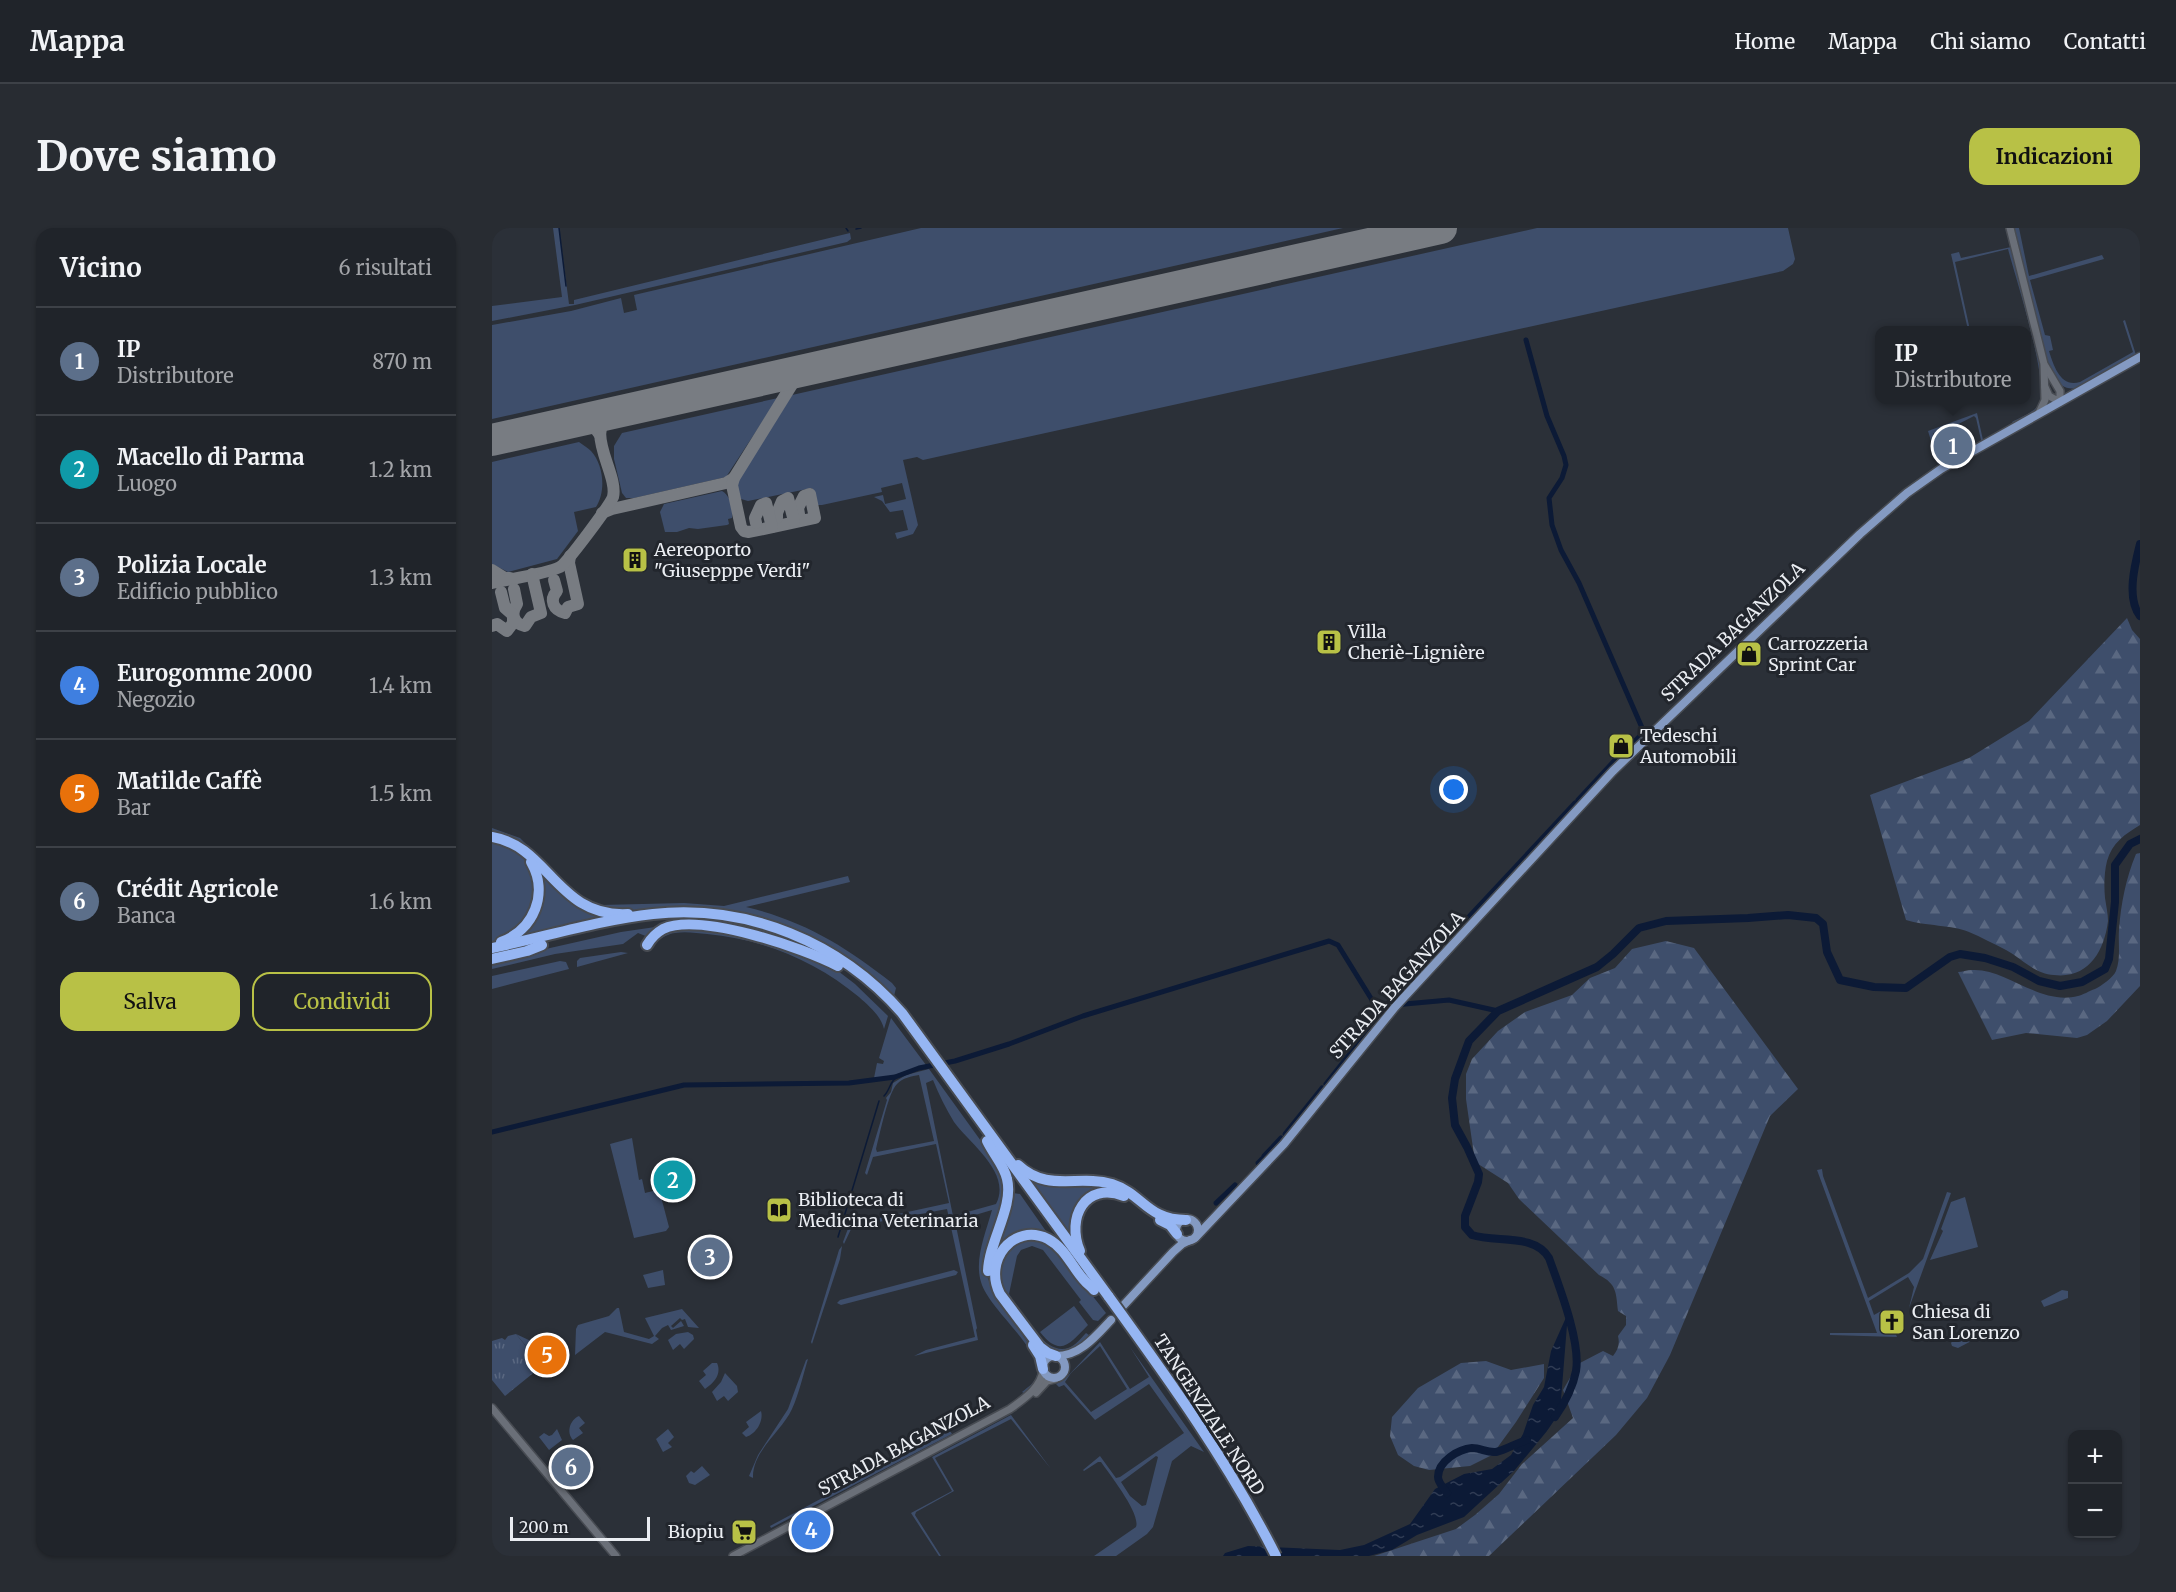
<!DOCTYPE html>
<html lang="it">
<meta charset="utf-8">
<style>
body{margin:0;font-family:Merriweather,serif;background:#282c32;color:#f1f3f6}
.controls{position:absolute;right:18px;bottom:18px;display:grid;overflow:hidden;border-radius:12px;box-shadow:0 2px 4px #0004}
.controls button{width:54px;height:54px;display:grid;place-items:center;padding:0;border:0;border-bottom:2px solid #3d4147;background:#20242a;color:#f1f3f6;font:30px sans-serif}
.scale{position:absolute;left:18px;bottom:15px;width:140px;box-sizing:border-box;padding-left:6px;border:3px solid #eaedf2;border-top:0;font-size:16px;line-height:21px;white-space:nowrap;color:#eaedf2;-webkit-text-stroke:4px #22262d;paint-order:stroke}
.you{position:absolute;left:962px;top:562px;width:21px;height:21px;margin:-15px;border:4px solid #fff;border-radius:50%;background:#1a73e8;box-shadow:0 0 0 9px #1a73e833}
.badge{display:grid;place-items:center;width:39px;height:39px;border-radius:50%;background:#b8c146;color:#fff;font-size:20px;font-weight:700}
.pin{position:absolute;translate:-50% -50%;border:3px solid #fff;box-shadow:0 2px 6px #0006}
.popup{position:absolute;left:1383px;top:98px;width:156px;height:78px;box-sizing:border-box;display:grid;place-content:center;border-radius:12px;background:#20242a;filter:drop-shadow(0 2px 4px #0005);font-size:20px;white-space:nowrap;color:#a2a4a8}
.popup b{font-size:22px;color:#f1f3f6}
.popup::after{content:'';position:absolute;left:50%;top:100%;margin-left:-12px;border:12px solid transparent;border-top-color:#20242a}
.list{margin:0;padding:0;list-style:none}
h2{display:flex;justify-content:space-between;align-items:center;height:78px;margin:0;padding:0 24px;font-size:26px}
h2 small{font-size:20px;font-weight:400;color:#a2a4a8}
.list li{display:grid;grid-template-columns:39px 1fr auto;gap:18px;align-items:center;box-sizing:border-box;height:108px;padding:0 24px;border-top:2px solid #3d4147}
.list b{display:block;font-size:22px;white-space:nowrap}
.list p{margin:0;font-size:20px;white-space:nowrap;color:#a2a4a8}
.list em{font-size:20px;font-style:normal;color:#a2a4a8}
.actions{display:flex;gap:12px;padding:18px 24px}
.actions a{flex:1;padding:14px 0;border:2px solid #b8c146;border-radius:18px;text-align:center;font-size:21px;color:#b8c146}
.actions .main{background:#b8c146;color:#111}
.map{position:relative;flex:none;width:1648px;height:1328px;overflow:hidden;border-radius:18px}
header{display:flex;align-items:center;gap:36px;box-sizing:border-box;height:84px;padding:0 30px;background:#20242a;border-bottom:2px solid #3d4147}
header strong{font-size:28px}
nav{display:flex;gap:33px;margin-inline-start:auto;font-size:21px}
.intro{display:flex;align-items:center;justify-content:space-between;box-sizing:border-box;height:144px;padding:0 36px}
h1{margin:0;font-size:42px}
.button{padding:15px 27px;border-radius:18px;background:#b8c146;color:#111;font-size:21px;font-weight:700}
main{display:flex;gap:36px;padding:0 36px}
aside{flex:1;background:#20242a;border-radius:18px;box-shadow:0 2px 4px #0004}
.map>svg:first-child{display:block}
</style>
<header>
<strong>Mappa</strong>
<nav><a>Home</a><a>Mappa</a><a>Chi siamo</a><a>Contatti</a></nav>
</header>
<div class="intro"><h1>Dove siamo</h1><a class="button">Indicazioni</a></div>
<main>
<aside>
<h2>Vicino<small>6 risultati</small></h2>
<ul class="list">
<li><span class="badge" style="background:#5c6f8a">1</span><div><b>IP</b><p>Distributore</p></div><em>870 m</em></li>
<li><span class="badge" style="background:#0f9aa8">2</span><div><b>Macello di Parma</b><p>Luogo</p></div><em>1.2 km</em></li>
<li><span class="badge" style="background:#5c6f8a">3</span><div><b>Polizia Locale</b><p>Edificio pubblico</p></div><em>1.3 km</em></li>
<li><span class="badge" style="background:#3f7fe0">4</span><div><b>Eurogomme 2000</b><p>Negozio</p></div><em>1.4 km</em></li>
<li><span class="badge" style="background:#e8710a">5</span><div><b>Matilde Caffè</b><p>Bar</p></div><em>1.5 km</em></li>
<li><span class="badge" style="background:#5c6f8a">6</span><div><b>Crédit Agricole</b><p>Banca</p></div><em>1.6 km</em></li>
</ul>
<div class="actions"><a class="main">Salva</a><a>Condividi</a></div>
</aside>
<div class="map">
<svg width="1648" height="1328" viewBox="0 0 1648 1328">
<defs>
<pattern id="forest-firs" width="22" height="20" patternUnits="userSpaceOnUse" patternTransform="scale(1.5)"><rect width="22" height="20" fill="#3e4e6b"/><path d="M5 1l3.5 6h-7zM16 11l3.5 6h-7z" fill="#5a6881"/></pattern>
<pattern id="park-tufts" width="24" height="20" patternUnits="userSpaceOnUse" patternTransform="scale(1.5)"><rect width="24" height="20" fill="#3e4e6b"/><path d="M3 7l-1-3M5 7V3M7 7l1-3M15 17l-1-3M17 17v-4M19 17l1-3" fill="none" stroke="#5a6881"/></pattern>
<pattern id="water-ripples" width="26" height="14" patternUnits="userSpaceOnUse" patternTransform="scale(1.5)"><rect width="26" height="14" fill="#0c1a36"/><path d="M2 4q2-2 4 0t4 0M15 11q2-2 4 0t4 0" fill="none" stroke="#303c54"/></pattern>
</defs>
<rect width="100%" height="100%" fill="#2b3038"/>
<g fill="#3e4e6b" fill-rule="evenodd">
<path d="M61 0H67L77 76H82V72L358 5 359 11 355 14 83 77 0 93V78L70 69Z"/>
<path d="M429 0H851L0 191V97L79 83 129 70 132 85 145 82 142 67Z"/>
<path d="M1045 0H1296L1303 31 1301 36 1291 43 431 232 425 229 411 232 426 297 421 306 405 311 403 305 416 302 411 282 398 284 390 273 382 269 391 267 393 276 414 271 410 255 389 260 390 264 330 277H324L320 260 256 273 249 271 245 262 246 253 300 167Z"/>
<path d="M1521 0H1527L1537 48 1610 27 1612 31 1538 52 1553 107 1558 108 1561 122 1557 123C1562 139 1569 160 1588 154L1641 124 1631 93 1633 92 1644 127 1585 160C1566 164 1558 144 1553 128Z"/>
<path d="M1519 19 1550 138 1552 164 1548 181 1521 197 1520 194C1529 189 1542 185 1547 176 1558 155 1523 48 1516 21L1463 34 1478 102H1476L1459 26 1467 24 1469 30Z"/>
<path d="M286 170 234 249 142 270H134L130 265 122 231V218L130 205Z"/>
<path d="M1485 185 1491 212H1489L1484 190 1482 188 1445 207 1441 205 1448 228 1452 232 1446 236 1436 203Z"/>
<path d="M87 214C91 217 96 220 99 223 112 237 114 264 104 279L82 284 86 303 65 331 16 344 0 336V234Z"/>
<path d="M230 263C239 268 241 281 240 290L236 291 237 296 235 297 206 301 197 300 185 304H173L168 284 172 276Z"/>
<path d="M0 600 28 610 84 667 109 677 192 675 232 678 356 648 358 654 254 679C312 693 353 718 400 755L404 760 402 768C337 709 278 681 190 679 163 679 135 688 108 681 87 675 73 658 56 645 38 631 19 619 0 606Z"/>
<path d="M0 612C20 618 40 629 43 652 45 662 41 675 39 686L11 711 0 714Z"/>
<path d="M46 642 110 687 112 690 30 709 40 694Z"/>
<path d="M177 697 156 709 146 705 131 716 63 726 0 741V733L129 704Z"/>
<path d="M191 701 230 703 295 721 346 743 363 756 396 788 392 801C389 788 377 778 367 769 324 733 271 711 215 706 205 705 193 703 183 705 174 706 166 712 160 719L169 707Z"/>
<path d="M129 724 136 725 85 739V733L88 730Z"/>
<path d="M68 733 74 734 77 741 0 761V748Z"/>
<path d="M399 790 434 837 399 848 382 850 385 835 391 836 392 833 387 830Z"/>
<path d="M437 841 507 938 514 956 495 1048 502 1066 544 1126 548 1143 547 1149 541 1158 532 1165 530 1164C536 1159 543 1155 545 1147 550 1120 497 1082 489 1054 482 1031 494 1004 500 982L463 993 485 1100 484 1102 486 1112 422 1128 434 1122 483 1109 455 981 360 999 352 1016 351 1014 363 982 360 996 457 975 444 916 381 929 375 947 373 945 395 872 394 870 399 864 401 855 414 847ZM427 847 442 913 385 924 384 921C388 906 396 865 405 856 410 850 420 848 427 847ZM441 852C447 867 454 881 462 894 478 916 520 945 504 976L461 988 434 855Z"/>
<path d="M140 910 147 952 150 951 153 965 165 962 168 965 177 999 174 1003 142 1010 118 916Z"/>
<path d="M1330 941 1331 948 1376 1070 1417 1045 1431 1031 1455 964 1459 965 1417 1080 1422 1059 1416 1049 1377 1073 1382 1087 1389 1083 1395 1098 1398 1097 1400 1103 1402 1102 1405 1109 1338 1107V1105H1385L1325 942Z"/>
<path d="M539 952H542L619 959 604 963 579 1008Z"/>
<path d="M521 965 528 966 556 1006 545 1005 504 1027Z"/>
<path d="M1473 969 1486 1019 1438 1032 1451 1003 1449 1001 1459 974Z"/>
<path d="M538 1010 559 1015 614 1085 606 1093 601 1092 587 1074 589 1072 551 1022 540 1018 529 1022 525 1028 517 1066C529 1083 552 1128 576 1120 583 1118 589 1110 594 1105L597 1107C584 1123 576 1125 556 1122L511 1068 504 1043 518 1018Z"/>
<path d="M350 1018 348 1031 320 1116 319 1114 347 1022Z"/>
<path d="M171 1042 173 1057 156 1060 151 1047Z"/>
<path d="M462 1042 466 1044 464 1047 349 1077 345 1075 348 1072Z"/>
<path d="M1570 1062 1576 1063V1070L1552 1079 1549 1073Z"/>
<path d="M582 1078 596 1097C579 1114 569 1131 548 1104Z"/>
<path d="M125 1080H127L132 1104 157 1111 162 1108 153 1090 190 1081 207 1100 196 1099 193 1091 190 1092 188 1090 179 1098 181 1100 189 1093 192 1098 179 1102 176 1097 170 1100 163 1108 167 1111 160 1116 113 1104 83 1127 84 1101 86 1097 117 1088Z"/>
<path d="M1484 1102 1487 1109 1466 1120 1460 1118 1459 1115 1462 1111Z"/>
<path d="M196 1104 201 1107 202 1111 192 1121 188 1116 181 1122 176 1112 184 1106Z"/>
<path d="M24 1106 41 1114 60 1110 66 1113 68 1118H60V1121L55 1123 52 1130 57 1136H49Z"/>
<path d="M608 1114 638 1161 657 1149 638 1119 712 1224 699 1218 680 1233 661 1299 655 1306 624 1328H602L644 1299C649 1286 618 1247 609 1234H606L592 1243 591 1242 608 1228 624 1250 628 1249 692 1205 657 1156 603 1192 572 1157 567 1159 564 1156 573 1151ZM608 1118 635 1161 599 1184 573 1154 579 1145ZM664 1228 666 1229 654 1277 650 1278 638 1268 629 1254Z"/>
<path d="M316 1131C311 1147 307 1166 300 1181 290 1203 260 1223 261 1250L257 1248 266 1227 296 1181 314 1132Z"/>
<path d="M220 1135H225C230 1146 222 1155 213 1161L207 1153 214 1147 211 1143Z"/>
<path d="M233 1145 245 1158 246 1164 236 1173 232 1168 225 1173 220 1164 229 1154Z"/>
<path d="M269 1183C272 1193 264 1206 254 1209L250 1205 257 1199 254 1194Z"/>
<path d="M519 1187 559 1241 519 1191 443 1230 462 1263 424 1284 423 1287 449 1328H447L419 1285 460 1263 440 1229Z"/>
<path d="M87 1188 93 1195 87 1200 91 1205 81 1212C74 1204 78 1192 87 1188Z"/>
<path d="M65 1201 70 1212 57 1222 47 1209 52 1205 57 1208 60 1207Z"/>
<path d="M176 1201 182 1209 176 1215 180 1219 171 1224 164 1211Z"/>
<path d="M458 1203 460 1206 279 1300 278 1298 362 1253 385 1238Z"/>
<path d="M210 1238 218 1247 203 1257 197 1255 194 1248 199 1243 202 1245Z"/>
</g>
<g fill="url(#forest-firs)">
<path d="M1635 390 1640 402 1648 411V597C1633 606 1620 615 1615 633 1612 645 1612 659 1613 670 1614 677 1616 686 1616 693 1612 724 1596 751 1562 747 1542 746 1531 731 1514 722 1502 716 1489 709 1477 704 1461 697 1433 698 1414 692L1378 567 1477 530 1537 493Z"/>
<path d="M1648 625V758L1615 793 1595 807 1585 810 1534 805 1500 812 1466 744C1470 744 1475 742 1480 742 1514 740 1548 778 1586 768 1591 767 1597 763 1603 761 1609 758 1621 750 1624 743 1629 730 1626 715 1627 702 1629 675 1634 650 1644 626Z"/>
<path d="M1174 713 1202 720 1306 861 1278 888 1178 1127 1155 1170 1124 1207 997 1328H882L964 1301 983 1287 1007 1266 1030 1236 1081 1190 1071 1162 1086 1136 1111 1123 1121 1128C1126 1122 1128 1116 1126 1108L1134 1097V1088L1126 1083C1124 1065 1125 1056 1107 1047L1027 971 1016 955 983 934 974 871V846L980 831 1006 803 1033 784 1080 767 1098 750 1123 740 1140 721Z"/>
<path d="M994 1133 1019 1142 1052 1136V1150L1024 1194 1000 1227 978 1238 937 1242 922 1238 906 1227 898 1208 900 1189 926 1160 969 1135Z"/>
</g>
<path fill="url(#park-tufts)" d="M24 1106 50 1138 13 1168 0 1152V1113L10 1110 13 1112 16 1108Z"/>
<path fill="url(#water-ripples)" d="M1076 1085 1068 1184 1055 1203 1022 1243 972 1289 925 1307 900 1322 877 1328H731L733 1325 756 1318 848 1322 872 1317 918 1296 943 1261 972 1246 1000 1241 1019 1227 1031 1206 1041 1177 1052 1159 1059 1123Z"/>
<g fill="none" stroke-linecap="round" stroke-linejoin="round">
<g stroke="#0c1a36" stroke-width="1.5">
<path d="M67 0 74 58"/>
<path d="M354 0 356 3"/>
<path d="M364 1 369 0"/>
<path d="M392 868C398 862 398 853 405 849"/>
<path d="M346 1009 387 873"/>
</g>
<g stroke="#0c1a36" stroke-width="5">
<path d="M1034 112 1055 188 1072 228 1074 237 1070 250 1057 270 1060 297 1069 322 1087 355 1151 502 1150 506 1132 524"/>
<path d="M1086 572 1124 531"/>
<path d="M974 692 1083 575"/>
<path d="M834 856 901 771 924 747"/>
<path d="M0 904 192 857 357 855 403 849 427 840 463 833 517 816 591 788 837 713 846 717 880 772 891 778 957 772 1006 783"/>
<path d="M793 906 830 860"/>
<path d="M772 928 789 910"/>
<path d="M766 935 770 931"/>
<path d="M724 975 743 957"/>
</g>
<g stroke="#0c1a36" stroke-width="8">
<path d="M1648 316C1643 336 1634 370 1648 388"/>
<path d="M1063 1189C1072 1176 1081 1159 1084 1143 1089 1114 1067 1058 1057 1030 1043 1005 1004 1015 980 1007L973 999V988L986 954 987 946 975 919 963 897 960 870 963 851 977 813 1006 783 1105 739 1121 726 1147 700 1174 693 1256 690 1296 687 1324 690 1331 696 1335 724 1348 752 1382 759 1414 760 1458 729 1468 726 1493 730 1521 739 1547 753 1568 758 1590 754 1613 741 1617 731 1623 674V637L1638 616 1648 611"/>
<path d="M955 1265C952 1260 946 1255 946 1249 946 1233 967 1221 980 1220 989 1220 995 1225 1004 1224 1014 1222 1024 1215 1035 1212"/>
</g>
<g stroke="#787c82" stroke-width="12">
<path d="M85 193 100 196 108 207"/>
<path d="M110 285 120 281 234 255 242 250"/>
<path d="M307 286 306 280 312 268 318 266 323 290 257 304 252 303 249 299 240 257 242 250 304 150 310 145 319 141"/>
<path d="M285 290V285L290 273 296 270 302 293"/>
<path d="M264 295 263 290 269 277 274 275 280 299"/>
<path d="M0 342 13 350H18"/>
<path d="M62 352 65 363C57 372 61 382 73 385L76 379 86 376 77 335 78 328"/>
<path d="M0 355C17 351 54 346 68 339 75 335 118 277 121 269 127 245 88 199 123 185"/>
<path d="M22 361 25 376C18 386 22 396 33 398L39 389 49 385 40 346"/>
<path d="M0 398 5 396 15 403 21 395V387L13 380 9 364"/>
</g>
<path stroke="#787c82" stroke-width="32" d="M0 212 949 0"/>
<g stroke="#474b52" stroke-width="10">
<g id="minor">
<path d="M1518 0 1552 136 1568 163V174L1557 168 1553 159"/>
<path d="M1547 185 1553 172 1552 138"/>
<path d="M544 1165 555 1153 563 1151"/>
<path d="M0 1180 124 1328"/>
<path d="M241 1328 518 1181C532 1171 550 1159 551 1141"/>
</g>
</g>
<g stroke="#474b52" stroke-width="11">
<g id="major">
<circle cx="695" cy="1002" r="11"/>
<path d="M703 1010 792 916 903 779 1121 543 1368 306 1415 265 1449 241 1648 129"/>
<path d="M630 1079 681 1024 690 1016 698 1012"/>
<circle cx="562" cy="1139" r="11"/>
<path d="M564 1128C588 1128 604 1108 619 1092"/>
</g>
</g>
<g stroke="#474b52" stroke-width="14">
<g id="highway">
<path d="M0 609C57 618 65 690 136 686"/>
<path d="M9 714C42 702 57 665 39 634"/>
<path d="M155 717C159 710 164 705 171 701 207 684 312 720 346 738"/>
<path d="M0 720C53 709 107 692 161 686 256 676 348 714 410 785L617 1069"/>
<path d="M0 731 35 723 50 717"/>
<path d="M495 913C501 926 512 937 515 951 522 979 497 1013 496 1043"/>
<path d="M526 937C556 965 586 946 620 956 651 966 655 992 694 992"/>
<path d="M668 992 678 997 685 1006"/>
<path d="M588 1023C574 990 593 953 632 968"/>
<path d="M541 1117 548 1128 551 1141"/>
<path d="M564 1128 556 1125 548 1119 508 1066C491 1033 521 994 556 1011 573 1020 580 1039 592 1052 595 1056 599 1058 602 1062"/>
</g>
</g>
<use href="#minor" stroke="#6a6f78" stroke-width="7"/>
<use href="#major" stroke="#849ac2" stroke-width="8"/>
<use href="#highway" stroke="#96b6f3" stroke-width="10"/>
<g stroke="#474b52" stroke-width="14" stroke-linecap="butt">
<path id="highway-bridge" d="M617 1069C678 1153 737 1235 784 1328"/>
</g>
<use href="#highway-bridge" stroke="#96b6f3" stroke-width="10"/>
</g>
<defs>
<g id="building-square" transform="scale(1.35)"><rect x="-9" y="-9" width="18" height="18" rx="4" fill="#b8c146" stroke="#22262d"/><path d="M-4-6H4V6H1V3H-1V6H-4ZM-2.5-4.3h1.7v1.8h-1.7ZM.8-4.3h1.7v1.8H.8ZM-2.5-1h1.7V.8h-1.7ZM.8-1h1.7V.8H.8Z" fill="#111"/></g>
<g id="shop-square" transform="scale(1.35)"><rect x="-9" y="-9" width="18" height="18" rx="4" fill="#b8c146" stroke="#22262d"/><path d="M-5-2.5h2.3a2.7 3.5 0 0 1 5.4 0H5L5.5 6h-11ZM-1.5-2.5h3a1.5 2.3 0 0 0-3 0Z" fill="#111"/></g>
<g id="library-square" transform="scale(1.35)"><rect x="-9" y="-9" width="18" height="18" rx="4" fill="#b8c146" stroke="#22262d"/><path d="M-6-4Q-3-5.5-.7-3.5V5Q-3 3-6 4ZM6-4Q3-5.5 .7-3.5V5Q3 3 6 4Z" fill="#111"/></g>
<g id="church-square" transform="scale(1.35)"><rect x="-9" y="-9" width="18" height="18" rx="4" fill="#b8c146" stroke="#22262d"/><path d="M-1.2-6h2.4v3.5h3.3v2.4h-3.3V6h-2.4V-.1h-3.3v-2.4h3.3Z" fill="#111"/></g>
<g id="supermarket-square" transform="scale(1.35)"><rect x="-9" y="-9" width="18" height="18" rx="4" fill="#b8c146" stroke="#22262d"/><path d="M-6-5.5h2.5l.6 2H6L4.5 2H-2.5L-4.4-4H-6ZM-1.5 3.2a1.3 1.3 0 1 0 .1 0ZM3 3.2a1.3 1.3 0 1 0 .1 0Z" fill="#111"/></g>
</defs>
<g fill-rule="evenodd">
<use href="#building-square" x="143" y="332"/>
<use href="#building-square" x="837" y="414"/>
<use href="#shop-square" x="1257" y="426"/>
<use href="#shop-square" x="1129" y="518"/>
<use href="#library-square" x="287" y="982"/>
<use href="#church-square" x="1400" y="1094"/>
<use href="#supermarket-square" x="252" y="1304"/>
</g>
<g text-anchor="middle" stroke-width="6" stroke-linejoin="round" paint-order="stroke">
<g font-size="18" fill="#eaedf2" stroke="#22262d" text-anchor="start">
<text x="162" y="328">Aereoporto<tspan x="162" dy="21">"Giusepppe Verdi"</tspan></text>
<text x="856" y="410">Villa<tspan x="856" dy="21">Cheriè-Lignière</tspan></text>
<text x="1276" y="422">Carrozzeria<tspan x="1276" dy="21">Sprint Car</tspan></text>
<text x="1148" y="514">Tedeschi<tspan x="1148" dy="21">Automobili</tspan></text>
<text x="306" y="978">Biblioteca di<tspan x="306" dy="21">Medicina Veterinaria</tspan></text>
<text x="1420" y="1090">Chiesa di<tspan x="1420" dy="21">San Lorenzo</tspan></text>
<text x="232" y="1310" text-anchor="end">Biopiu</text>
</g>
<g font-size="18" fill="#eaedf2" stroke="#22262d">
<text transform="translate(1241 404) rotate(-44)" y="6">STRADA BAGANZOLA</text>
<text transform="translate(905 757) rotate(-48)" y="6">STRADA BAGANZOLA</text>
<text transform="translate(717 1187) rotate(57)" y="6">TANGENZIALE NORD</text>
<text transform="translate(412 1218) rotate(-28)" y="6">STRADA BAGANZOLA</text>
</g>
</g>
</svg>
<div class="controls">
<button>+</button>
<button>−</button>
</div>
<div class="scale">200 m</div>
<div class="you"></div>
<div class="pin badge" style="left:1461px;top:218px;background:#5c6f8a">1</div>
<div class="popup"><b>IP</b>Distributore</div>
<div class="pin badge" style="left:181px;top:952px;background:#0f9aa8">2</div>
<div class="pin badge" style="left:218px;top:1029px;background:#5c6f8a">3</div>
<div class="pin badge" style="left:319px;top:1302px;background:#3f7fe0">4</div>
<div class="pin badge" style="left:55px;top:1127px;background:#e8710a">5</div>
<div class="pin badge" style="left:79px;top:1239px;background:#5c6f8a">6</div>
</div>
</main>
